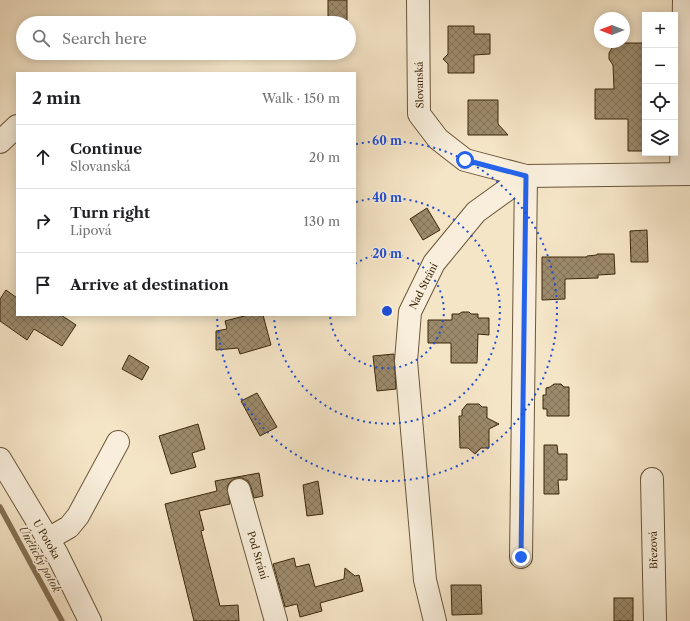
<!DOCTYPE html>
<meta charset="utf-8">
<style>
body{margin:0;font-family:"Libre Caslon Text",serif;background:#f6f6f6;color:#202124}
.controls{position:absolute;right:12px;top:12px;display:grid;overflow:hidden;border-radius:0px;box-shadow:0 2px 10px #0003}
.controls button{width:36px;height:36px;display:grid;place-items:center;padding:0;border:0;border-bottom:1px solid #e0e0e0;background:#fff;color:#202124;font:20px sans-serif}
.compass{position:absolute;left:594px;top:12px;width:36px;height:36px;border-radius:50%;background:#fff;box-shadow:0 2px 10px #0003;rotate:270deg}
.stop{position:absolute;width:12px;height:12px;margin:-9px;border:3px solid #2563eb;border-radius:50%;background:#fff}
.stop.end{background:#2563eb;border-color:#fff;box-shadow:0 1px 4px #0008}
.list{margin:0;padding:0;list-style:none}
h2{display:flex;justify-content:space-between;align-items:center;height:52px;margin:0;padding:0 16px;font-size:17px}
h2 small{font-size:13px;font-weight:400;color:#757577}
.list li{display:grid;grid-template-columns:26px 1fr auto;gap:12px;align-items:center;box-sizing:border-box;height:64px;padding:0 16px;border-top:1px solid #e0e0e0}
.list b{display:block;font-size:15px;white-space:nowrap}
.list p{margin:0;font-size:13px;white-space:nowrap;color:#757577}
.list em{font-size:13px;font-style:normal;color:#757577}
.icon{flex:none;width:22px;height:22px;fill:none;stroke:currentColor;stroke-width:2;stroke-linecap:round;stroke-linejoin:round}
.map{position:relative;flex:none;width:690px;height:621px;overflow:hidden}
.search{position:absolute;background:#fff;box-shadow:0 2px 10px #0003;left:16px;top:16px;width:340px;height:44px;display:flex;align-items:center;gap:10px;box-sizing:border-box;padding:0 14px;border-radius:22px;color:#757577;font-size:15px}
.panel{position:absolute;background:#fff;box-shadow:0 2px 10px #0003;left:16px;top:72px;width:340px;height:244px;border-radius:0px}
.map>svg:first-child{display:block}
</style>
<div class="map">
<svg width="690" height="621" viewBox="0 0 690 621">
<defs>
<pattern id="building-cross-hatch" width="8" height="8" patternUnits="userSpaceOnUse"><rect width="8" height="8" fill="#9c8a6c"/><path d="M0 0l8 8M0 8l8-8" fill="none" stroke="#807157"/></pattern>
</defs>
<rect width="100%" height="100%" fill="#f5e5c7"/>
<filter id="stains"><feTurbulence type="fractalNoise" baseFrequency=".005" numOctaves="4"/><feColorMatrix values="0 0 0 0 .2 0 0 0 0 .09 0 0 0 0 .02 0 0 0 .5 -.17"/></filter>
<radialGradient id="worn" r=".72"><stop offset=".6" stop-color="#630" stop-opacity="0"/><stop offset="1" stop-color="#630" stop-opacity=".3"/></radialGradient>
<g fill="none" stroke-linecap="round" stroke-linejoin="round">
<path stroke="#857255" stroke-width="5.5" d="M0 507 62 621"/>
</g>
<g fill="url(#building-cross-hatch)" stroke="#3b270a">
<rect x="328" y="0" width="19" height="23"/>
<path d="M448 26H474V34H490V54L474 55V73H448V64L443 59 448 54Z"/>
<path d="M615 43H645V151H628V119H595V89H614L613 65 609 59V53Z"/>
<path d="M468 100H498V124L508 135H468Z"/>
<path d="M427 208 440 230 423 240 410 219Z"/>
<path d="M647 230 648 262H631L630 231Z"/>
<path d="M597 254H614L615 274 598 275V278L565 279V299L542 300V257H587V256L597 255Z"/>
<path d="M6 290 17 298V315H61L76 325 62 346 34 329 27 340 0 321V299Z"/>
<path d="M462 312H469L471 314H478V318H489V335L478 334 477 363H451V343H428V320H452V314H459Z"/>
<path d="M248 315H263L271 345 240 354 238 348 216 350V331L227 329 225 321Z"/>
<path d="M394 354 396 389 377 391 373 356Z"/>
<path d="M129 355 149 367 142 380 122 369Z"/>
<path d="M554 384H561L564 387H569V416H547V409H543V395H546V388L550 387Z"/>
<path d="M257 393 277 427 260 436 241 401Z"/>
<path d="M467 404H479L482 407H487V418L499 424 489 429V448H481L475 454 468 448H460L459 416H462V410Z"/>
<path d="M198 424 205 449 192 453 196 467 171 474 159 436Z"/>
<path d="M544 445H557L558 454H567V480H558L559 494H544Z"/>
<path d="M259 473 263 496 254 498 251 487 248 481 242 478H236L230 482 227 487 230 504 199 511 204 530 201 531 220 606 238 605 239 621H194L165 504 217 491 215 481Z"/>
<path d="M318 481 323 514 307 516 303 485Z"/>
<path d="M294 558 296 567 309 564 315 587 344 579 345 568 355 576 359 575 363 591 320 603 322 611 300 617 297 604 285 607 273 564Z"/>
<path d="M451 585H481L482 614 452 615Z"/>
<rect x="614" y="598" width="19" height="23"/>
</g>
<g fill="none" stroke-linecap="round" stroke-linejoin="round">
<g stroke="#6a5639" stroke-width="24">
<g id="minor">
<path d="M418 0 419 114 438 139 465 160 526 176 521 557"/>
<path d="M0 142 17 126"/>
<path d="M681 174 684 0"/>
<path d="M0 459 57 554 90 621"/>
<path d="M652 479 655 621"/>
<path d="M239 490 276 621"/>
<path d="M48 539 69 527 78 516 118 442"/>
<path d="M435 621 425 580 406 361 410 312 434 263 476 212 526 176 690 174"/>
</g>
</g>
<use href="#minor" stroke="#f8eedb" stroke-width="22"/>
</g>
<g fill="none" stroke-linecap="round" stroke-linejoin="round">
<path stroke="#2563eb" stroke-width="5" d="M465 160 526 176 521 557"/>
</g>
<g fill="none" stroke="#1d4ed8" stroke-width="2" stroke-dasharray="2 4">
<path d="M355 264A57 57 0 1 1 330 315"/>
<path d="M356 202A113 113 0 1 1 274 316"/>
<path d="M356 144A170 170 0 1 1 217 315"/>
</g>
<g text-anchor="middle" stroke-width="3" stroke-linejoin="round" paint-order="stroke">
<g font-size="10" fill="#3b270a" stroke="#f8eedb">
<text transform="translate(419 85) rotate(-91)" y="4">Slovanská</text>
<text transform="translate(423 286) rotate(-63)" y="4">Nad Strání</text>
<text transform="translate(47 539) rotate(60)" y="4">U Potoka</text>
<text transform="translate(653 550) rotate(-91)" y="4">Březová</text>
<text transform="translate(258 555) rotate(74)" y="4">Pod Strání</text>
</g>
<g font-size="11" font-style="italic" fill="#604c30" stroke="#f8eedb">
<text transform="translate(40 559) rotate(61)" y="4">Únětický potok</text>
</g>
</g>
<circle cx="387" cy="311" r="6" fill="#1d4ed8" stroke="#f8eedb" stroke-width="2"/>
<g font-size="12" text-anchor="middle" font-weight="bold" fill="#1d4ed8" stroke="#f8eedb" stroke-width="3" stroke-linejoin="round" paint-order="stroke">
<text x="387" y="145">60 m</text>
<text x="387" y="202">40 m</text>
<text x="387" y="258">20 m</text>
</g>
<rect width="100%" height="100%" filter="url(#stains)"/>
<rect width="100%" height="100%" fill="url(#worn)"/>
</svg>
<div class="controls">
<button>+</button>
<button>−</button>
<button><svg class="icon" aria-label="locate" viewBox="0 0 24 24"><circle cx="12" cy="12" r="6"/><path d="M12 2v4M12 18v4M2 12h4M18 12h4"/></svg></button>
<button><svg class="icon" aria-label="layers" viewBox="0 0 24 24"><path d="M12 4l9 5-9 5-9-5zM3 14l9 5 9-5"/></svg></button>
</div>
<svg class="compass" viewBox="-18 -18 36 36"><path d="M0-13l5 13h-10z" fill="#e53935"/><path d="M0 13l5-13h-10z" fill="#757577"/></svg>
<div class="stop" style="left:465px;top:160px"></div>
<div class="stop end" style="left:521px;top:557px"></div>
<div class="search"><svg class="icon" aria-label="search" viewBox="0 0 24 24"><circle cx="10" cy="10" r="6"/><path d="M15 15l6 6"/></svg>Search here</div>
<section class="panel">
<h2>2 min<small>Walk · 150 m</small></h2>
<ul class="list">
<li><svg class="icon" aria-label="ahead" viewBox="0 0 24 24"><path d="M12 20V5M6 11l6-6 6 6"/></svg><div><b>Continue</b><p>Slovanská</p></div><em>20 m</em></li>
<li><svg class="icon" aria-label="right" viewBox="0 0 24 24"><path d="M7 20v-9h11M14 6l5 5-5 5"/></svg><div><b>Turn right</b><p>Lipová</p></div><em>130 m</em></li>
<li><svg class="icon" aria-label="arrive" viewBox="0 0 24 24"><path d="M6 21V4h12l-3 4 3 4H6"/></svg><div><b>Arrive at destination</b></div></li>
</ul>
</section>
</div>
